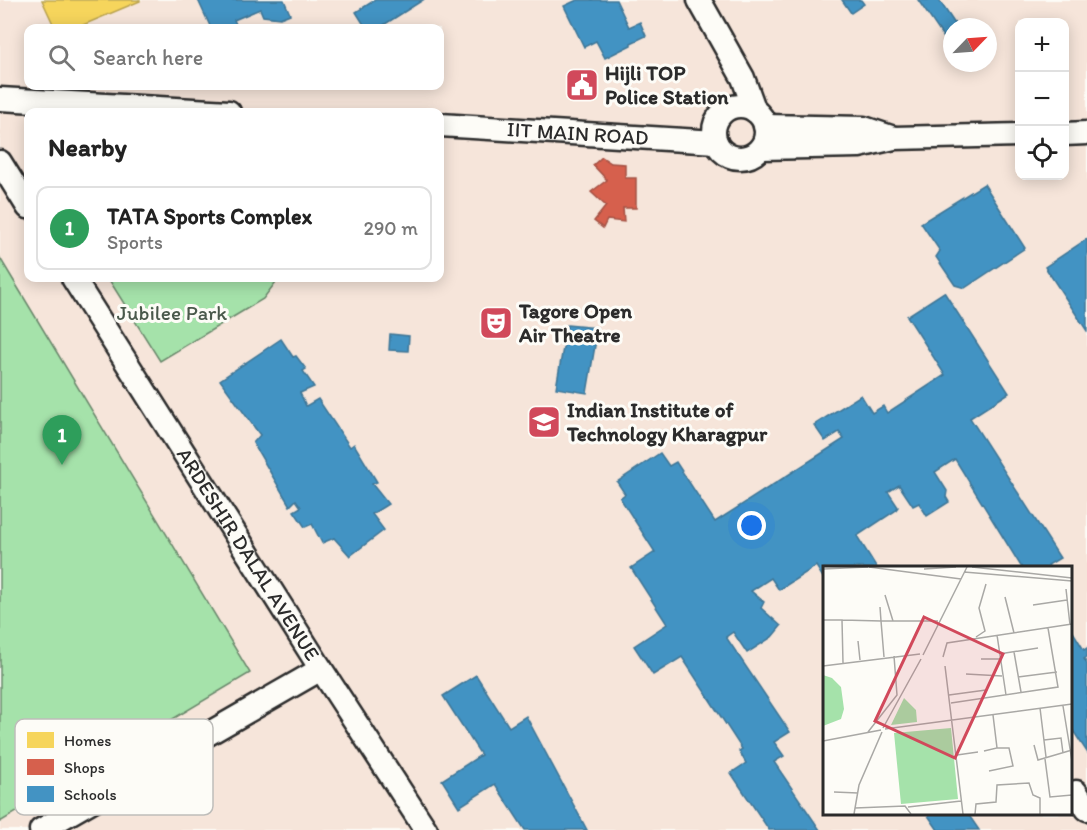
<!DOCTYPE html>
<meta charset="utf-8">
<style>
body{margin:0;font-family:Itim,sans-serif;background:#f2f2f2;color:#222}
.controls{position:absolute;right:18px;top:18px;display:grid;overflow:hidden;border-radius:12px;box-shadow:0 3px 15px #0003}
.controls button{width:54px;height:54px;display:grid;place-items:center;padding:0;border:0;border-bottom:2px solid #e0e0e0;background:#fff;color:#222;font:30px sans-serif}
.compass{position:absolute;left:943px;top:18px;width:54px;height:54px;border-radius:50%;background:#fff;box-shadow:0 3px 15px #0003;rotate:65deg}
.you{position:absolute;left:752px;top:526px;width:21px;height:21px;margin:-15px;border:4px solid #fff;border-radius:50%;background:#1a73e8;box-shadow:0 0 0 9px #1a73e833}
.badge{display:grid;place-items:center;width:39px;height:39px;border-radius:50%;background:#0f766e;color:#fff;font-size:20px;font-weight:700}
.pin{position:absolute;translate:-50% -50px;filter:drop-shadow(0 2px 3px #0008)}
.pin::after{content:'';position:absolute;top:32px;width:21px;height:18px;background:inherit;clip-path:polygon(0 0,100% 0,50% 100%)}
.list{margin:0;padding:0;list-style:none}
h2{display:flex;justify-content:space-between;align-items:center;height:78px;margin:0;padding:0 24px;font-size:26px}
h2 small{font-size:20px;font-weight:400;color:#767676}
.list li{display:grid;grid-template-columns:39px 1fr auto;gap:18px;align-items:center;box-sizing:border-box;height:84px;margin:0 12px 12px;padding:0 12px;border:2px solid #e0e0e0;border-radius:12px}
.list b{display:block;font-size:22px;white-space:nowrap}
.list p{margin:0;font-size:20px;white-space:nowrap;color:#767676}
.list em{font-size:20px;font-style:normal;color:#767676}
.icon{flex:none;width:33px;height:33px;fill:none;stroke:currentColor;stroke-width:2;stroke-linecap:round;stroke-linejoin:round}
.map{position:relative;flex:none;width:1087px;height:830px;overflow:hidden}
.search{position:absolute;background:#fff;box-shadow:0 3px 15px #0003;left:24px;top:24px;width:420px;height:66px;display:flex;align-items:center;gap:15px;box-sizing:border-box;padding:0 21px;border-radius:12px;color:#767676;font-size:22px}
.panel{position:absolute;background:#fff;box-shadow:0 3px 15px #0003;left:24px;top:108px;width:420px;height:174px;border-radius:12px}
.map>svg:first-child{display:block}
</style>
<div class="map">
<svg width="1087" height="830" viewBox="0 0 1087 830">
<rect width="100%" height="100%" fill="#fdfcf7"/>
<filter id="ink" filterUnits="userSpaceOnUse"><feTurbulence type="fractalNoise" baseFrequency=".0167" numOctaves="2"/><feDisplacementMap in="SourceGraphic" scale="12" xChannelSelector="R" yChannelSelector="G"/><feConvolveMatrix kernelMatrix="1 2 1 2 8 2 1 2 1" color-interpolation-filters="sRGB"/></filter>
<g filter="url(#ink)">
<path fill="#f6e5da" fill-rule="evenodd" d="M0 0H1087V830H0ZM1020 22H1064V176H1020ZM952 27H988V63H952ZM28 28H440V86H28ZM28 112H440V278H28ZM824 568H1070V814H824Z"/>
<g fill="#a5e2aa" stroke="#68866a" stroke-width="1.5">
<path d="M0 258 250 673 0 822Z"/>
<path d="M108 278H279L263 299 160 361Z"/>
</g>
<path fill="#f6d55c" stroke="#b9a24d" stroke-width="1.5" d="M42 0H140V1L76 28H55Z"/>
<path fill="#d6604d" stroke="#a35043" stroke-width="1.5" d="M602 157 611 163 625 164V178H636V208H623L624 222 607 220 603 228 594 221 606 206 591 192 607 180 593 165Z"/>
<g fill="#4393c3" stroke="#3c7495" stroke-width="1.5">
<path d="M198 0H284L290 14 280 18 263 16 260 9 234 20 238 28H211Z"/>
<path d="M375 0H423L379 28H366L356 12Z"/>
<path d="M577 0H616L629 27 640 22 646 36 631 43V45L605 58 596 41 584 47 564 6Z"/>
<path d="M842 0H861L864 4 851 13Z"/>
<path d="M918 0H939L957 27H952V34L944 38Z"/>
<path d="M984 184 1025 248 965 288 955 285 936 257 940 251 921 223Z"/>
<path d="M1087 239V331L1045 267Z"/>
<path d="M944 292 1009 393 970 418 1060 558 1048 565 1050 568H1022L955 459 935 472 947 491 946 497 949 502 927 516 919 503 913 506 899 485 888 492 898 507 895 511 857 536 877 568H824V579L816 566 779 590 771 578 751 591 764 602 761 608 781 626 772 637 747 653 733 632 726 637 790 732 774 742 784 756 774 762 820 830H769L731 773 746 763 739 751 742 749 682 657 653 675 634 646 667 624 631 568 655 552 620 498 625 494 617 482 660 453 669 466 676 462 715 522 844 439 839 432 825 441 814 425 861 395 872 413 883 406 887 413 945 375 907 316Z"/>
<path d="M567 325 598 328 587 393 556 388Z"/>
<path d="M390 334 409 336 408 351 389 350Z"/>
<path d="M281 339 293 357 296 356 306 369 303 371 314 387 300 393 306 406 318 399 350 447 354 444 377 482 372 484 388 504 372 514 384 530 350 556 334 538 322 543 312 524 305 527 294 511 301 507 296 500 290 506 253 443 260 435 220 380Z"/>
<path d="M1070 627 1084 650 1087 648V657L1084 659 1087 664V752L1070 726Z"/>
<path d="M476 675 509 727 526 716 587 830H525L495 784 459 807 442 780 481 755 443 696Z"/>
<path d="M927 814H968L979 830H938Z"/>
</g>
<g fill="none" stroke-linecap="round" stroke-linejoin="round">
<g stroke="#2b2b2b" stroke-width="27">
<g id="minor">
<path d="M699 0 743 78 755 111"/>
<path d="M0 99 229 112"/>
<circle cx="740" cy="132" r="26"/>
<path id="s1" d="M440 125 716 142"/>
<path d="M765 126 864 128 894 138"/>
<path d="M1064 134 1087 133"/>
<path d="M761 148 859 146 894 138 1020 135"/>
<path d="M0 162 28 207"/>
<path id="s2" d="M73 278 321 669 426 830"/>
<path d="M1076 792 1087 809"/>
<path d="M41 830 321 669"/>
</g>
</g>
<use href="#minor" stroke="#fdfcf7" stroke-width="22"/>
</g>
</g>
<defs>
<g id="civic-square" transform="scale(1.725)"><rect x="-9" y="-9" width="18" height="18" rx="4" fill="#d1495b" stroke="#fdfcf7"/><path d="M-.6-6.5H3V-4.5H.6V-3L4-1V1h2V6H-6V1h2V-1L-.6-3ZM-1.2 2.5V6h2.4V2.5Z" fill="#fff"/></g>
<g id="theatre-square" transform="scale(1.725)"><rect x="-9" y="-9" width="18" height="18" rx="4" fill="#d1495b" stroke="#fdfcf7"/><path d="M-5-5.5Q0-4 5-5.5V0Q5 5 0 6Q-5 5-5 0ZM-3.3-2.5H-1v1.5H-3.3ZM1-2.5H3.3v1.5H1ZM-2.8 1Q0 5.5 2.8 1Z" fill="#fff"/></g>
<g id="university-square" transform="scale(1.725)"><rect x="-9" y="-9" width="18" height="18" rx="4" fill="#d1495b" stroke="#fdfcf7"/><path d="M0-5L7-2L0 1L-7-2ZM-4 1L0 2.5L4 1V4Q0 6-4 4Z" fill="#fff"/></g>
</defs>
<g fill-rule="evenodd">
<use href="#civic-square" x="582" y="85"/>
<use href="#theatre-square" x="496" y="323"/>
<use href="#university-square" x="544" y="422"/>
</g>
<g text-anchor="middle" stroke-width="6" stroke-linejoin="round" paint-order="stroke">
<g font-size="21" font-weight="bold" fill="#2b2b2b" stroke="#fdfcf7" text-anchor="start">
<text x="605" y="80">Hijli TOP<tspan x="605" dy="24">Police Station</tspan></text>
<text x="519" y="318">Tagore Open<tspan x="519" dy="24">Air Theatre</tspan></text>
<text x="567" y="417">Indian Institute of<tspan x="567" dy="24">Technology Kharagpur</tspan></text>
</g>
<g font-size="21" fill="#2b2b2b" stroke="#fdfcf7">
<text dy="7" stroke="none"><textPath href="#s1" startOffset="138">IIT MAIN ROAD</textPath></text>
<text dy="7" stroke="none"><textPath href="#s2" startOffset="327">ARDESHIR DALAL AVENUE</textPath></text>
</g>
<g font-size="21" fill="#4a594b" stroke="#fdfcf7">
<text x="172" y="320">Jubilee Park</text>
</g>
</g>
<g transform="translate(823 566)">
<rect width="249" height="249" fill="#fdfcf7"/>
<path d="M0 109 9 112 18 121 21 143 18 153 0 160ZM81 132 93 144 94 156 68 159ZM128 162 135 233 78 238 71 167Z" fill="#a5e2aa"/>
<path fill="none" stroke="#a9a8a5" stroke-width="1.5" d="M46 1 138 13M149 1 249 12M0 3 45 1M101 3 133 1M141 6 249 15M243 23 247 59M62 29 70 55M182 31 191 67M210 39 244 34M57 41 58 55H115M0 54H19L20 97M19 54 58 55 61 91M174 69 183 129M153 71 162 65 156 42 163 18M35 75 37 94M191 86 198 126M176 88 215 82M100 89 144 1M120 91 124 77 249 58M158 93H177M0 100 97 88M122 100 140 248M143 108 179 110M195 111 234 106M126 129 163 124M128 137 235 121 225 62M240 140 249 195M217 142 223 191M60 162 98 93M62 163 249 138M45 166 74 129 71 90M221 174 238 172 240 187M0 175 58 164M211 179 215 194 249 184M161 185 174 182 170 149M134 189 155 186M222 193 227 231 249 229M166 205 190 200 186 182H174M11 226 35 227M85 241 138 235M32 242 82 240 88 248M31 248 36 219 59 166M152 248 153 238 173 236 174 219 206 217 210 229 217 232V248"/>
<path fill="#d1495b" fill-opacity="0.15" stroke="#d1495b" stroke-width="3" d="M101 51 180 88 132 192 52 155Z"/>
<rect width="249" height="249" fill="none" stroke="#2b2b2b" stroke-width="3"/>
</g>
<rect x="15" y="719" width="198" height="96" rx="9" fill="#fdfcf7" stroke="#bebdba" stroke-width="1.5"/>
<rect x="27" y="732" width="27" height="16" fill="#f6d55c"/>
<rect x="27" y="759" width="27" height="16" fill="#d6604d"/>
<rect x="27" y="786" width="27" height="16" fill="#4393c3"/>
<g font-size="16" fill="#2b2b2b">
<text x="64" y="746">Homes</text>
<text x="64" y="773">Shops</text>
<text x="64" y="800">Schools</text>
</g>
</svg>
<div class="controls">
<button>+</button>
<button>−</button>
<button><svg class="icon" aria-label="locate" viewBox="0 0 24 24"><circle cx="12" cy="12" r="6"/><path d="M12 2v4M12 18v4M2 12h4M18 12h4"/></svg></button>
</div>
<svg class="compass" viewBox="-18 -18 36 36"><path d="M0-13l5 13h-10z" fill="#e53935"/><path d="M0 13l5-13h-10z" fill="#767676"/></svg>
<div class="you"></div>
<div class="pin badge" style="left:62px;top:465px;background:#2e9e5b">1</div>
<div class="search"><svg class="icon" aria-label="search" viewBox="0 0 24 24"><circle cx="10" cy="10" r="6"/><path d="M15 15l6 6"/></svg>Search here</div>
<section class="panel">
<h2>Nearby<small></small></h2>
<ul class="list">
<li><span class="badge" style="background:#2e9e5b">1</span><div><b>TATA Sports Complex</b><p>Sports</p></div><em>290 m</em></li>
</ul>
</section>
</div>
